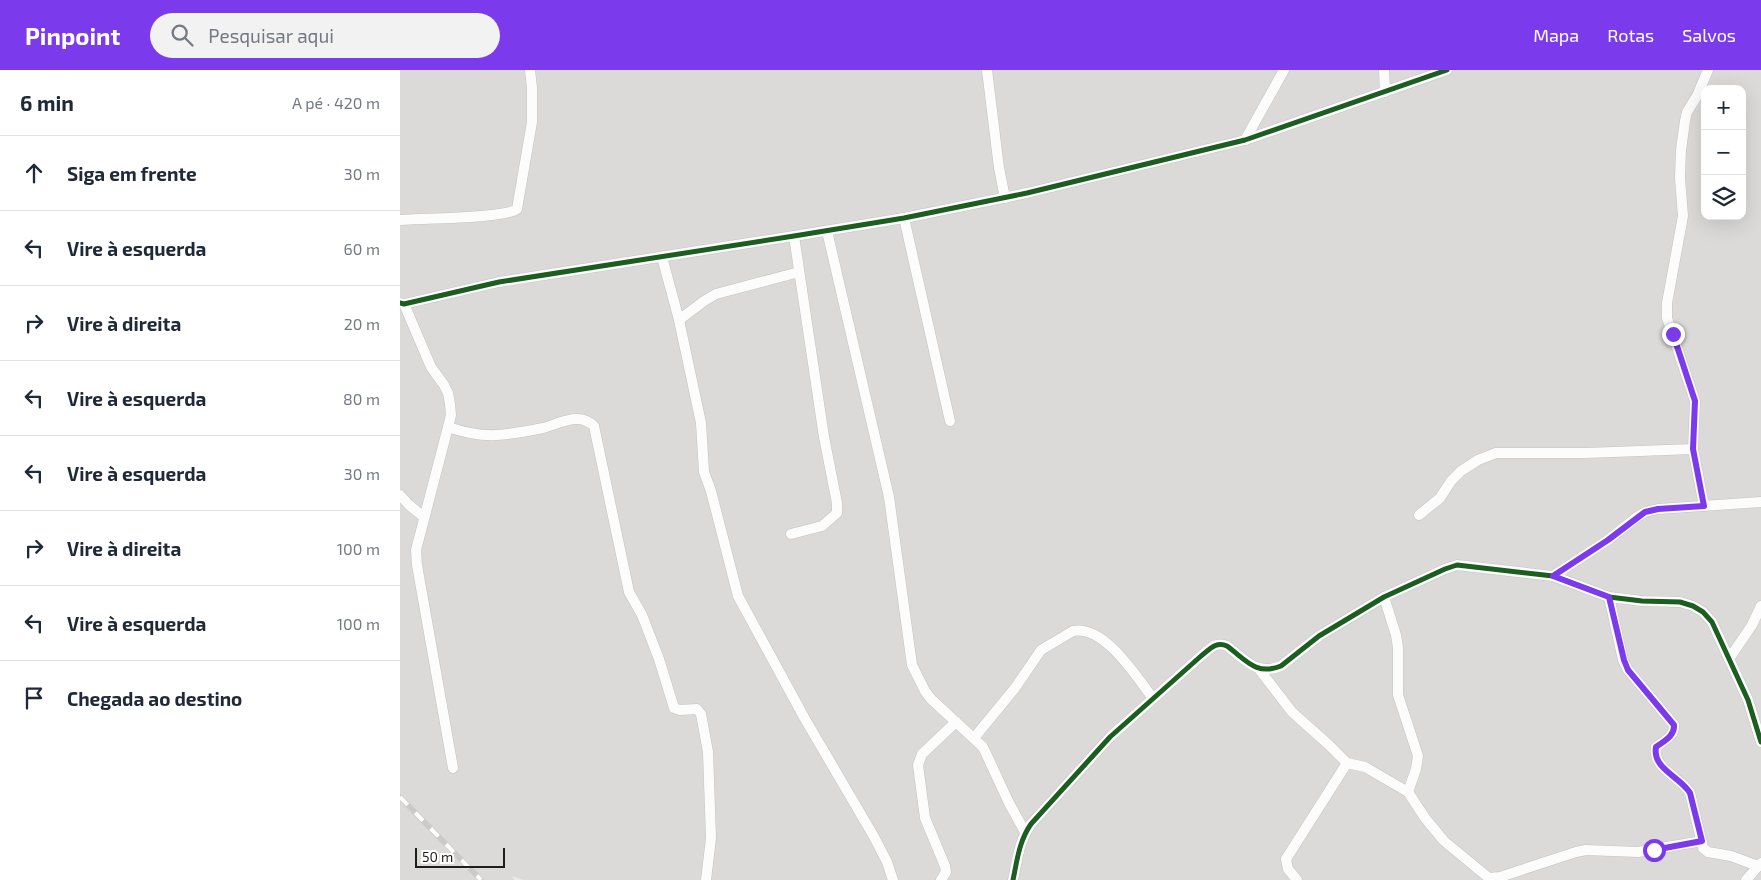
<!DOCTYPE html>
<html lang="pt">
<meta charset="utf-8">
<style>
body{margin:0;font-family:"Exo 2",sans-serif;background:#f2f2f3;color:#1f2937}
.controls{position:absolute;right:15px;top:15px;display:grid;overflow:hidden;border-radius:10px;box-shadow:0 5px 20px #0002}
.controls button{width:45px;height:45px;display:grid;place-items:center;padding:0;border:0;border-bottom:1px solid #e0e1e3;background:#fff;color:#1f2937;font:25px sans-serif}
.scale{position:absolute;left:15px;bottom:12px;width:90px;box-sizing:border-box;padding-left:5px;border:2px solid #1e1e1e;border-top:0;font-size:14px;line-height:18px;white-space:nowrap;color:#1e1e1e;-webkit-text-stroke:4px #fff;paint-order:stroke}
.stop{position:absolute;width:15px;height:15px;margin:-11px;border:4px solid #7c3aed;border-radius:50%;background:#fff}
.stop.end{background:#7c3aed;border-color:#fff;box-shadow:0 1px 5px #0008}
.list{margin:0;padding:0;list-style:none}
h2{display:flex;justify-content:space-between;align-items:center;height:65px;margin:0;padding:0 20px;font-size:21px}
h2 small{font-size:16px;font-weight:400;color:#747a83}
.list li{display:grid;grid-template-columns:32px 1fr auto;gap:15px;align-items:center;box-sizing:border-box;height:75px;padding:0 20px;border-top:1px solid #e0e1e3}
.list b{display:block;font-size:19px;white-space:nowrap}
.list em{font-size:16px;font-style:normal;color:#747a83}
.icon{flex:none;width:28px;height:28px;fill:none;stroke:currentColor;stroke-width:2;stroke-linecap:round;stroke-linejoin:round}
.map{position:relative;flex:none;width:1361px;height:810px;overflow:hidden}
header{display:flex;align-items:center;gap:30px;box-sizing:border-box;height:70px;padding:0 25px;background:#7c3aed;color:#fff}
header strong{font-size:24px}
nav{display:flex;gap:28px;margin-inline-start:auto;font-size:18px}
.search{width:350px;height:45px;background:#f2f2f3;display:flex;align-items:center;gap:12px;box-sizing:border-box;padding:0 18px;border-radius:28px;color:#747a83;font-size:19px}
main{display:flex}
aside{flex:1;background:#fff}
.map>svg:first-child{display:block}
</style>
<header>
<strong>Pinpoint</strong>
<div class="search"><svg class="icon" aria-label="search" viewBox="0 0 24 24"><circle cx="10" cy="10" r="6"/><path d="M15 15l6 6"/></svg>Pesquisar aqui</div>
<nav><a>Mapa</a><a>Rotas</a><a>Salvos</a></nav>
</header>
<main>
<aside>
<h2>6 min<small>A pé · 420 m</small></h2>
<ul class="list">
<li><svg class="icon" aria-label="ahead" viewBox="0 0 24 24"><path d="M12 20V5M6 11l6-6 6 6"/></svg><div><b>Siga em frente</b></div><em>30 m</em></li>
<li><svg class="icon" aria-label="left" viewBox="0 0 24 24"><path d="M17 20v-9H6M10 6l-5 5 5 5"/></svg><div><b>Vire à esquerda</b></div><em>60 m</em></li>
<li><svg class="icon" aria-label="right" viewBox="0 0 24 24"><path d="M7 20v-9h11M14 6l5 5-5 5"/></svg><div><b>Vire à direita</b></div><em>20 m</em></li>
<li><svg class="icon" aria-label="left" viewBox="0 0 24 24"><path d="M17 20v-9H6M10 6l-5 5 5 5"/></svg><div><b>Vire à esquerda</b></div><em>80 m</em></li>
<li><svg class="icon" aria-label="left" viewBox="0 0 24 24"><path d="M17 20v-9H6M10 6l-5 5 5 5"/></svg><div><b>Vire à esquerda</b></div><em>30 m</em></li>
<li><svg class="icon" aria-label="right" viewBox="0 0 24 24"><path d="M7 20v-9h11M14 6l5 5-5 5"/></svg><div><b>Vire à direita</b></div><em>100 m</em></li>
<li><svg class="icon" aria-label="left" viewBox="0 0 24 24"><path d="M17 20v-9H6M10 6l-5 5 5 5"/></svg><div><b>Vire à esquerda</b></div><em>100 m</em></li>
<li><svg class="icon" aria-label="arrive" viewBox="0 0 24 24"><path d="M6 21V4h12l-3 4 3 4H6"/></svg><div><b>Chegada ao destino</b></div></li>
</ul>
</aside>
<div class="map">
<svg width="1361" height="810" viewBox="0 0 1361 810">
<rect width="100%" height="100%" fill="#ecebe8"/>
<path fill="#dbdad9" fill-rule="evenodd" d="M0 0H1361V810H123L111 806 115 810H0ZM1305 19H1342V146H1305Z"/>
<g fill="none" stroke-linecap="round" stroke-linejoin="round">
<g stroke="#c3c3c2" stroke-width="11">
<g id="minor">
<path d="M587 0 599 98 605 128"/>
<path d="M984 0 985 22"/>
<path d="M845 70 884 0"/>
<path d="M504 148 550 351"/>
<path d="M0 150C22 148 103 149 117 139L132 52V18L130 0"/>
<path d="M427 161 489 427 512 595 525 621 531 629 583 677 609 733 625 762"/>
<path d="M262 187 279 250 301 353 304 402 311 421 338 526 405 649 473 765 487 792 493 810"/>
<path d="M0 233 4 234 99 212 394 166 504 148 627 123 845 70 1047 0"/>
<path d="M4 234 31 297 44 315 48 323 50 334 51 345 48 357 16 480 17 495 53 698"/>
<path d="M279 250 304 231 316 224 399 202"/>
<path d="M48 357C65 363 79 366 97 365 113 364 128 361 143 358 159 354 179 341 194 356L229 522 242 545 259 589 274 638 280 640 297 639 301 644 308 682 311 768 306 810"/>
<path d="M0 425 9 435 24 447"/>
<path d="M1304 436 1293 379 1295 331 1267 248V233L1283 146 1280 108 1281 80 1285 51 1287 42 1297 26 1308 0"/>
<path d="M1019 445 1040 428 1051 411 1061 401 1078 390 1096 383H1186L1293 379"/>
<path d="M391 464 422 456 437 443V433L424 367 394 166"/>
<path d="M1153 506 1208 470 1237 447 1245 442 1258 439 1361 432"/>
<path d="M984 527 996 565 998 578V625L1018 686 1016 699 1008 722"/>
<path d="M1209 527 1223 590 1228 600 1274 655C1275 666 1264 671 1256 677 1252 699 1281 707 1290 723L1303 778 1308 782 1331 786 1358 796"/>
<path d="M1329 589 1352 555 1361 536"/>
<path d="M859 599 892 642 929 675 947 693 965 697 1008 722 1025 748 1044 771 1089 808 1100 807 1176 782 1186 780 1238 782 1302 771"/>
<path d="M574 668 615 618 641 580 673 561C705 555 736 607 753 628"/>
<path d="M541 810 546 802 545 796 525 748 518 695 522 684 556 652"/>
<path d="M613 810C617 791 619 771 631 754L710 667 801 586C810 579 816 571 827 576 846 590 856 606 881 596L919 566 984 527 1045 499 1057 495 1153 506 1209 527 1242 531 1280 532 1293 536 1303 542 1312 552 1348 630 1361 672"/>
<path d="M897 810 888 799 886 789 947 693"/>
<path d="M1346 810 1361 793"/>
</g>
</g>
<use href="#minor" stroke="#fcfcfc" stroke-width="10"/>
<g stroke="#cacac9" stroke-width="5.5">
<path id="rail" d="M0 727 81 810"/>
</g>
<use href="#rail" stroke="#fff" stroke-width="4" stroke-dasharray="11" stroke-linecap="butt"/>
<g stroke="#fff" stroke-width="8">
<g id="cycleway">
<path d="M0 233 4 234 99 212 394 166 504 148 627 123 845 70 1047 0"/>
<path d="M613 810C617 791 619 771 631 754L710 667 801 586C810 579 816 571 827 576 846 590 856 606 881 596L919 566 984 527 1045 499 1057 495 1153 506 1209 527 1242 531 1280 532 1293 536 1303 542 1312 552 1348 630 1361 672"/>
</g>
</g>
<use href="#cycleway" stroke="#1b5e20" stroke-width="5"/>
</g>
<g fill="none" stroke-linecap="round" stroke-linejoin="round">
<path stroke="#7c3aed" stroke-width="6" d="M1254 780 1302 771 1290 723C1281 707 1252 699 1256 677 1264 671 1275 666 1274 655L1228 600 1224 590 1209 527 1153 506 1208 470 1245 442 1258 439 1304 436 1293 379 1295 331 1273 264"/>
</g>
</svg>
<div class="controls">
<button>+</button>
<button>−</button>
<button><svg class="icon" aria-label="layers" viewBox="0 0 24 24"><path d="M12 4l9 5-9 5-9-5zM3 14l9 5 9-5"/></svg></button>
</div>
<div class="scale">50 m</div>
<div class="stop" style="left:1254px;top:780px"></div>
<div class="stop end" style="left:1273px;top:264px"></div>
</div>
</main>
